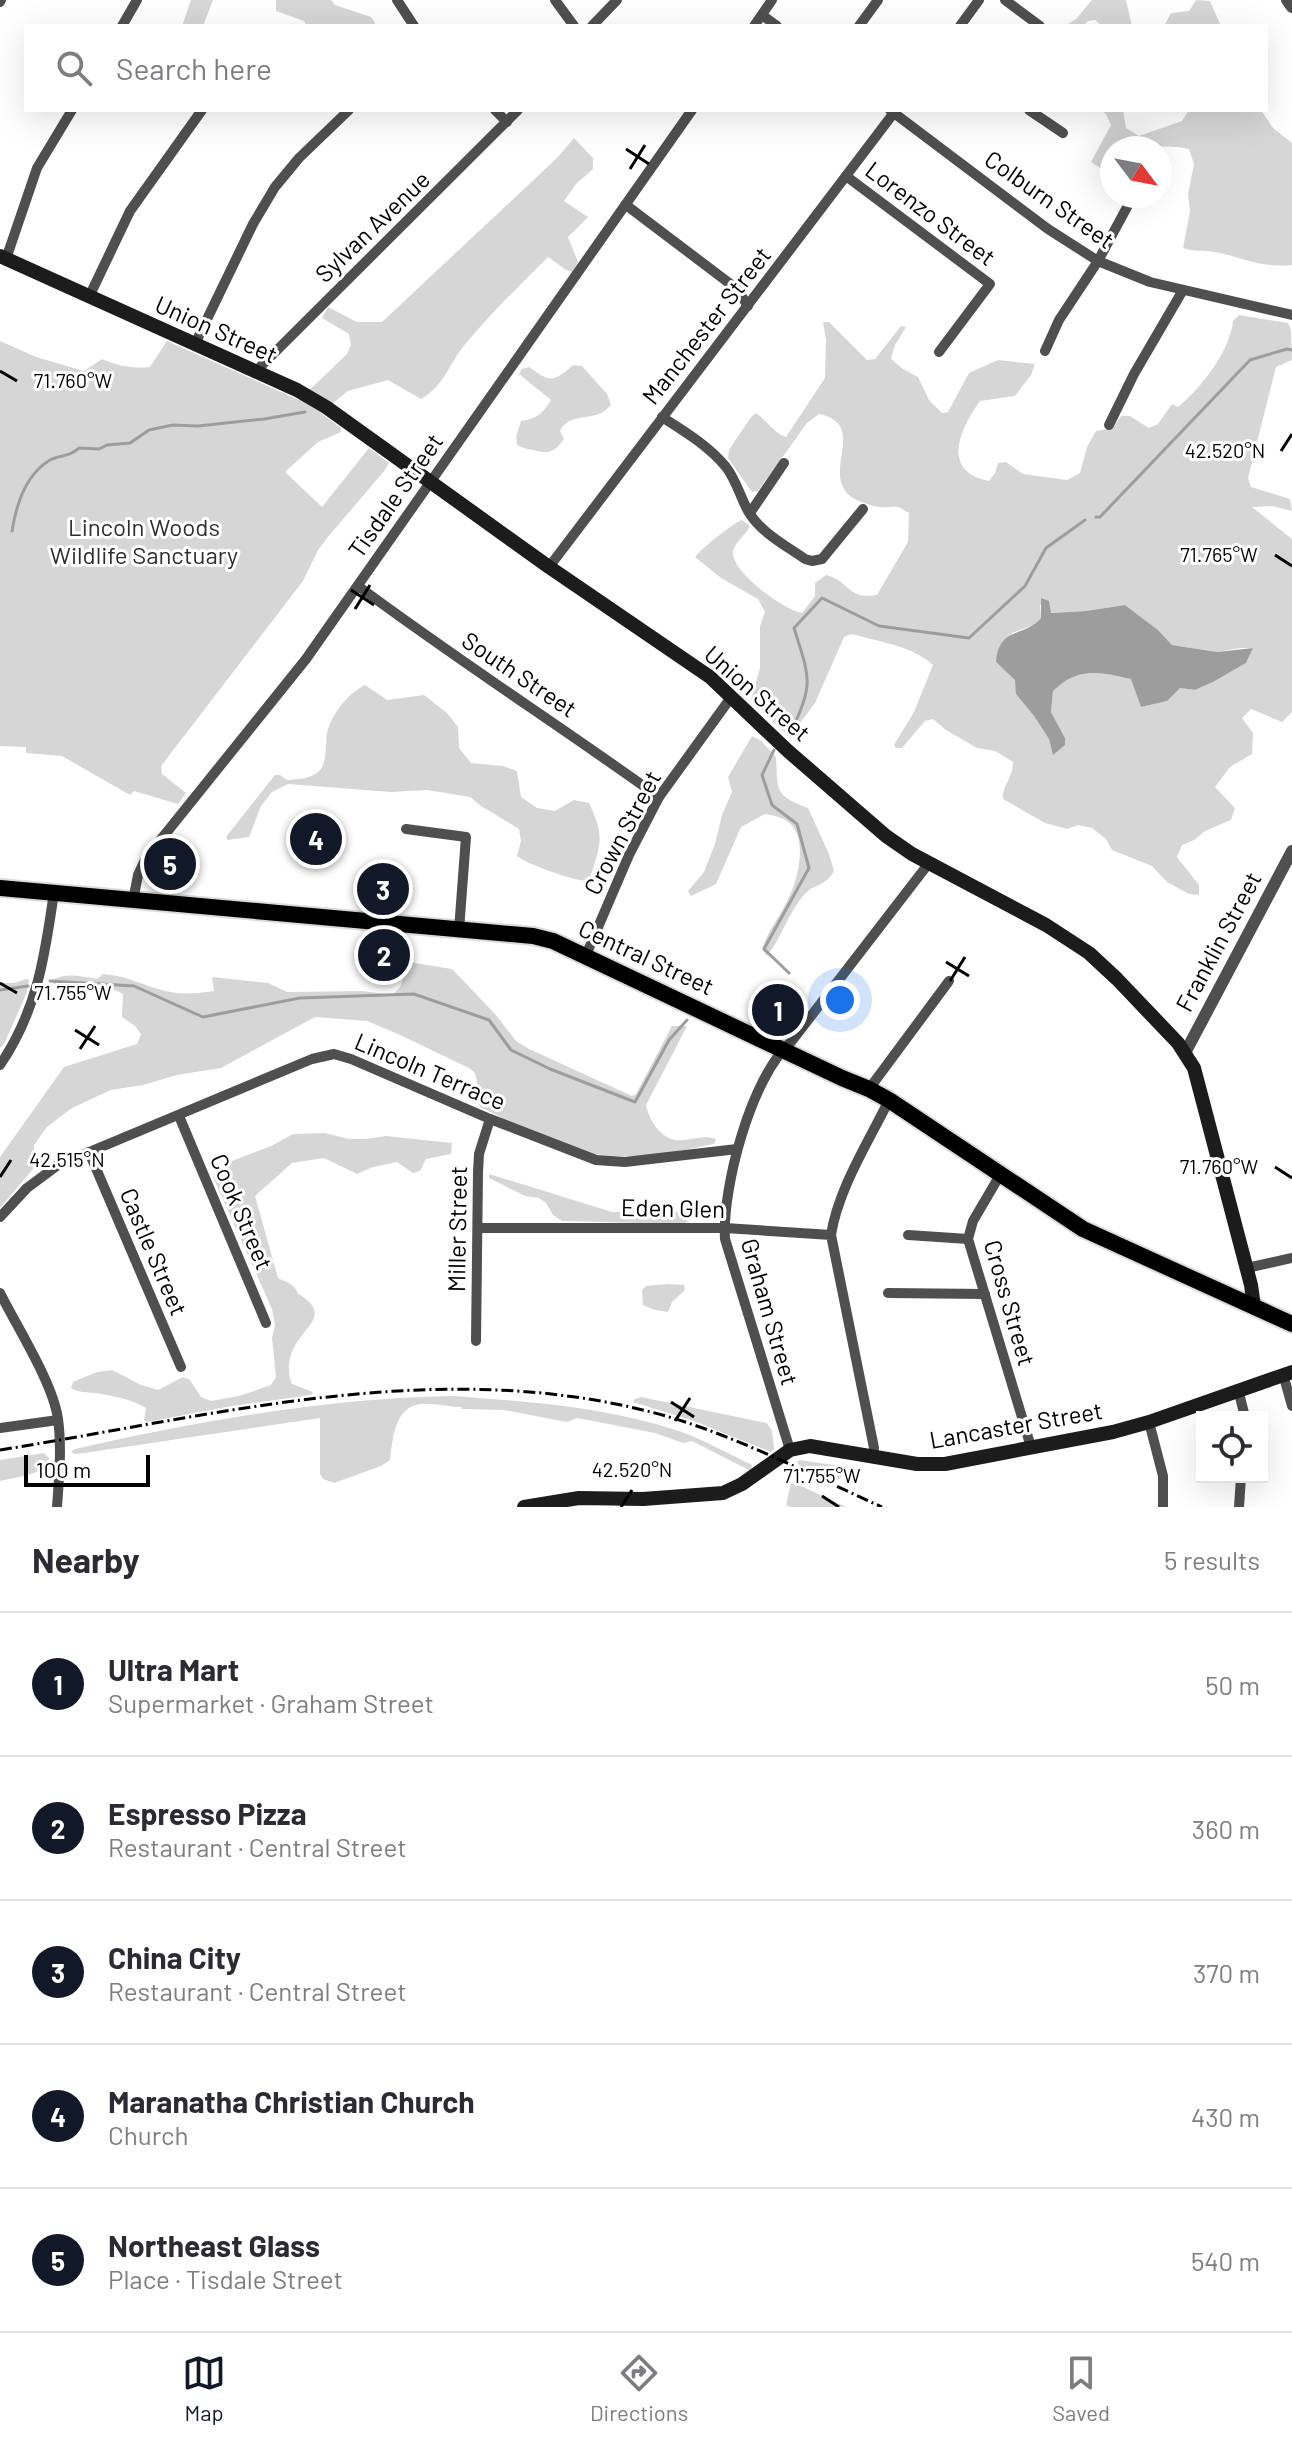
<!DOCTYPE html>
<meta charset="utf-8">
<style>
body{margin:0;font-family:Barlow,sans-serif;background:#f2f2f3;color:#2b2b33}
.controls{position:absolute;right:24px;bottom:24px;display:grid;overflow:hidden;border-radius:0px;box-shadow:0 8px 32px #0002}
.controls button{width:72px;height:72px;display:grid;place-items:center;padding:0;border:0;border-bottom:2px solid #e1e1e2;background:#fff;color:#2b2b33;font:40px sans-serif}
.compass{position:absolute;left:1100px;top:136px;width:72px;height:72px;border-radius:50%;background:#fff;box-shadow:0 8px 32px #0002;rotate:122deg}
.scale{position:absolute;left:24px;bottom:20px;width:126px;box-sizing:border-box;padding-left:8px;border:4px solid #000;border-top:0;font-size:22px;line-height:28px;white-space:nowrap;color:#000;-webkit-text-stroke:6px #fff;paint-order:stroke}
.you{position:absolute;left:840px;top:1000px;width:28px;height:28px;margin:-20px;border:6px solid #fff;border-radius:50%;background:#1a73e8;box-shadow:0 0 0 12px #1a73e833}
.badge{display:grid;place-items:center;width:52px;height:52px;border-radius:50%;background:#111827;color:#fff;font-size:26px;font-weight:700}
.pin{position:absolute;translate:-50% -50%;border:4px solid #fff;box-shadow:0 2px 8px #0006}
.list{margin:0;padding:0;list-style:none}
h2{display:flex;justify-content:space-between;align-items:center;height:104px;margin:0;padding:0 32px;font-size:34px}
h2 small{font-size:26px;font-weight:400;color:#7c7c81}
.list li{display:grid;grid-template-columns:52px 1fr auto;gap:24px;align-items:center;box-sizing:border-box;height:144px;padding:0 32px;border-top:2px solid #e1e1e2}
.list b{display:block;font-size:30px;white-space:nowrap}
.list p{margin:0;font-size:26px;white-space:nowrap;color:#7c7c81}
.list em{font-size:26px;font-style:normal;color:#7c7c81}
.icon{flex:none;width:44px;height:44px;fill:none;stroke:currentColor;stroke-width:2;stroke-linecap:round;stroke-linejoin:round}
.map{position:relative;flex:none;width:1292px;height:1507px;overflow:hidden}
.search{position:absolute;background:#fff;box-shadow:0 8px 32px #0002;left:24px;right:24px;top:24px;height:88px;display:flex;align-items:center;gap:20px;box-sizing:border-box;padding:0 28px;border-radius:0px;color:#7c7c81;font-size:30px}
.sheet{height:824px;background:#fff}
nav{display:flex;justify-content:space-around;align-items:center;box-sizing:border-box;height:112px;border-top:2px solid #e1e1e2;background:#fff;font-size:22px;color:#7c7c81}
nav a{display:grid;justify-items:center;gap:4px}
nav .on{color:#111827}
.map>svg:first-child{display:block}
</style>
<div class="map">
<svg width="1292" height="1507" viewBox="0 0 1292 1507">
<rect width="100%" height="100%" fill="#fff"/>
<g fill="#d6d6d6" fill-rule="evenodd">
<path d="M191 0H213L203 26H182Z"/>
<path d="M276 0H331L335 5 371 17 375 23 374 26H307L304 21 276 11Z"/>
<path d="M1092 0H1126L1132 26H1102L1095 20 1088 21 1083 26H1065L1076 19Z"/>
<path d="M1196 0 1210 1 1221 26H1164L1171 13 1189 11Z"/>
<path d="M1101 110H1123L1126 128 1139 136 1182 121 1189 110H1261L1273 128 1292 143V265C1259 268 1246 258 1215 252 1204 250 1193 252 1183 248L1190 211 1188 194 1194 164 1189 149C1169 144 1135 148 1112 148V167L1102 169 1091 162 1111 125 1106 114Z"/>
<path d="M574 138 593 158V169L576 184 564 201 588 217 568 237 578 262 572 272 566 270 548 257C519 286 489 315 463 347 448 366 443 387 421 399L388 380 348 391 321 413 341 428V432L318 442 285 472 322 507 369 448 389 463 385 470 327 538 318 550 303 581 161 766 162 774 186 793 178 804 134 791 130 795 62 756 26 753V747L0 746V341L36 357 84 371 102 359C118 366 133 369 150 367L167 341 299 400 347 354 351 345 349 334 322 318 328 307 357 322H382L558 157Z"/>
<path d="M1239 315 1288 323 1291 330 1292 360 1276 367 1248 478 1251 487 1290 499 1292 511 1273 506 1252 507 1292 539V712L1282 722 1251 709 1242 718 1253 733 1252 754 1230 767 1215 787 1235 808 1231 820 1205 831 1194 840 1182 845 1177 857 1199 885V895L1189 894 1167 882 1152 866 1112 850 1106 839 1092 828 1078 825 1067 829 1045 823 1003 799C1001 787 1013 779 1013 762L995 751 977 748 946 730 933 719 925 721 902 748H896L894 745 914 712 933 665C913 646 877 641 851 634L844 637 815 703 791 735 782 730 751 700 760 668V626L765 612 758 599 721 578 695 557C701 549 733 523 742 520L750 526C746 535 734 543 733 552 731 572 785 611 802 613L815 596V583L826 575C851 581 846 600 877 595L908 542 909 513C905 511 902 508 898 507 892 506 885 508 879 507 872 506 856 501 850 496 821 471 869 425 819 414L807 423 758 491 752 492 728 458 729 450 751 417 756 413C766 420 775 434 786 437L825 378 826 339 823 322H829L867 360 875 359 901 326 906 327 894 347 891 359 903 369 918 377 929 400 942 413 948 412 969 373 998 360 1035 364 1031 375 1015 396 980 401C959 430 941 472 989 481L995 473 998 463 1006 462 1023 474 1067 480 1080 473 1087 447 1096 431 1113 428 1121 416H1130L1149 428 1158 424 1172 404 1178 407C1201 388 1230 351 1233 321ZM1049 601 1050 613 1086 611 1125 605 1158 630 1172 645 1217 652 1240 648H1253L1246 663 1213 682 1195 690 1180 688 1166 701 1141 707 1132 679C1098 672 1079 666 1053 691L1051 712 1065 738 1064 745 1053 754 1049 739 1034 716 1016 694V680L996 662 1012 633 1036 624 1041 618 1040 605Z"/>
<path d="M573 365 582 366 607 394 611 405C609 407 604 412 601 413 586 420 568 414 560 431L564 439C555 451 551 454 537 451 529 449 525 449 517 445L516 437 521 421C537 419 543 413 551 400L519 374 522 369 529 367C550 382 553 383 573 365Z"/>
<path d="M365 685 387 700 424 695 447 713 458 727 459 748 471 763 503 766 517 771 521 797 537 808 555 811 574 800 589 803C606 839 600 845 589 881 577 882 526 864 517 856L521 841 519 829 481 806 470 797 427 790 391 792 288 784 272 792 261 806 249 837 228 840 226 837 275 775H280L287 780C298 779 310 779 318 772 329 763 324 741 328 729 334 711 349 693 365 685Z"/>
<path d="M752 736 761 741 776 757C778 792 774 795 808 808L829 854 834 871C824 888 814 883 804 895 788 913 782 937 767 956L762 949C768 930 780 917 788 899 797 881 807 845 793 827 787 818 776 816 765 814L741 827 716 884 691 896 688 891 704 872 715 844 722 815 732 792 728 777Z"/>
<path d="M409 962 452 969 496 1015 516 1041 529 1049 632 1096 636 1094 672 1026H687L646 1105C649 1119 659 1137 675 1140 689 1142 701 1134 716 1139L714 1144C677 1152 639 1159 602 1155 559 1151 518 1125 480 1107 475 1096 479 1085 475 1073L469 1068 398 1034 367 1021 315 1017 221 1068 177 1075 143 1085 111 1090 72 1108 47 1127 34 1145 33 1169 0 1208V1157L64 1067 137 1044 141 1034 135 1026 122 1017 123 994 115 990 54 984 50 981C65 972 81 976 97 979L103 974C123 975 138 983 158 989 177 995 195 994 214 991L212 977 268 983 287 992 362 991 393 995 400 987Z"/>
<path d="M26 979 29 980 27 992 4 1044 0 1048V983H14Z"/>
<path d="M325 1133 349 1139H366L386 1136 452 1143 451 1154 426 1159 420 1171 413 1173 397 1162 373 1167 357 1174 324 1158 292 1163 255 1196 278 1278C283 1281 290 1282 294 1287 302 1296 292 1290 302 1296 328 1314 308 1325 297 1342 289 1355 286 1370 292 1384L313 1392 311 1395 232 1406 147 1422 144 1420 146 1408C131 1399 113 1396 96 1393 86 1392 79 1393 71 1388L73 1382 97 1372 112 1370 141 1385 158 1390 183 1377 190 1380 201 1397 211 1401 239 1396 271 1385 276 1377 272 1338 275 1325 272 1309 213 1177 224 1164 271 1146 293 1134Z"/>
<path d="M489 1174 612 1212 657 1210 681 1212 688 1222 679 1224 562 1221 553 1215 546 1203 539 1198 525 1196 489 1178Z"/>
<path d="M668 1284 684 1285 685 1290 672 1302 668 1312 655 1310 643 1305 642 1290 646 1286Z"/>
<path d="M454 1396C532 1402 605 1407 679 1431 704 1440 729 1454 752 1465L751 1471 692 1441 683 1443 655 1433 577 1418 567 1422 504 1410 462 1409 461 1407C449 1407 435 1403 422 1404 394 1406 393 1439 390 1460L381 1466 334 1483 323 1479 320 1474V1418L84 1453 74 1454 71 1451 75 1449C200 1421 326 1398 454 1396Z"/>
<path d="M641 1397 767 1423 772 1431 774 1449 771 1452 694 1421 633 1402 635 1399Z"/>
<path d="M44 1453 49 1458 47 1468 28 1475 0 1481V1460Z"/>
<path d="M800 1460 840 1466 843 1469 842 1476 837 1481 829 1480 799 1465 797 1462Z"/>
<path d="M791 1483 797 1484 846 1507H790L786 1505Z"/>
</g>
<path fill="#9d9d9d" d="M1041 598 1049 601 1051 613 1086 611 1125 605 1158 630 1172 645 1217 652 1253 648 1246 663 1213 682 1195 690 1180 688 1167 701 1141 707 1131 679C1099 672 1079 666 1053 691L1051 712 1065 738V745L1053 755 1049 739 1034 716 1016 694 1015 680 996 662C999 626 1024 638 1041 618Z"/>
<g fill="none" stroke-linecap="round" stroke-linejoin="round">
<g stroke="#9d9d9d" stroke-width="3">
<path d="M1096 517H1100L1250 360 1287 349 1292 350"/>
<path d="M12 531C16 506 26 474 50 460 60 455 70 457 79 448L99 449 107 445 130 443 149 430 173 425 198 426 264 419 305 412"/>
<path d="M791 731C815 684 809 676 794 628L822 598 879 626 969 638 1025 586 1046 548 1085 520"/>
<path d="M774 750 762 775 772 805 797 824 809 868 764 949 789 973"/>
<path d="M50 981 134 986 203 1017 300 998 414 994 489 1020 511 1050 550 1069 635 1102 669 1040 687 1020"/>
<path d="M0 990 28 986"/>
</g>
<g stroke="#dbdbdb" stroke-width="20">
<path id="primary" d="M0 888 533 936 553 941 842 1078 869 1089 889 1100 1083 1229 1292 1324"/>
</g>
<g stroke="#4f4f4f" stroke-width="10">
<path d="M397 0 414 26"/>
<path d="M555 0 574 26"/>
<path d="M1005 0 1040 26"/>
<path d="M0 2 1 0"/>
<path d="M762 15 777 26"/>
<path d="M122 26 137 0"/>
<path d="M592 26 617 0"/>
<path d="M754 26 772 0"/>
<path d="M859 26 878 0"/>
<path d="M960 26 979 0"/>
<path d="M495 110 507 122"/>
<path d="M890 110 1048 229 1098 261 1150 282 1292 315"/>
<path d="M1029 110 1063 133"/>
<path d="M846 176 990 284 939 352"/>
<path d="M626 205 737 289 748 306"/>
<path d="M6 259 37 168 72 110"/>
<path d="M89 297 130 211 202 110"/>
<path d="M195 344 253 224 275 187 299 158 349 110"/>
<path d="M1045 351 1059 320 1098 261 1133 196"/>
<path d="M255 372 518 110"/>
<path d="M662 417C684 431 709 446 726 467 736 480 740 496 748 511 760 532 785 545 805 559L812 561 822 559 863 509"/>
<path d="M1109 425 1134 374 1183 290"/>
<path d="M750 513 784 463"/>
<path d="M549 567 896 110"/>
<path d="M358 586C456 659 560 726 659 797"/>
<path d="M406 829 466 837 459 930"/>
<path d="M133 901 138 875 146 858 306 659 692 110"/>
<path d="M586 955 629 855 659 797 732 696"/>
<path d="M0 1065C37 1011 45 956 54 892"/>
<path d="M869 1089 949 981"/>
<path d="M179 1116 266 1323"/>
<path d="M89 1152 181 1367"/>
<path d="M1000 1175 973 1221 968 1239 1031 1447"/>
<path d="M0 1217 27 1188 58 1165 312 1059 334 1054 351 1059 490 1119 596 1160 625 1162 737 1149"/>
<path d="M478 1228H725L831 1235 874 1448 873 1457"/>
<path d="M831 1235C838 1189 869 1141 889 1100"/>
<path d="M908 1235 968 1239"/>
<path d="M1247 1268 1292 1258"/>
<path d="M0 1293C17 1327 53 1383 58 1419 62 1448 59 1478 57 1507"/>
<path d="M888 1293 985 1294"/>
<path d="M476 1341 478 1172 479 1154 490 1119"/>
<path d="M1283 1374 1292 1406"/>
<path d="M1238 1389 1245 1417"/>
<path d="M1149 1422 1163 1476V1507"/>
<path d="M0 1428 58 1420"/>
<path d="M790 1450 725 1239C722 1188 751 1077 791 1042L929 863"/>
<path d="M1239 1507 1241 1477"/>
</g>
<g stroke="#4f4f4f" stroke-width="12">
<path d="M1287 0 1292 7"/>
<path d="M1185 1053 1292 851"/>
</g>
<g stroke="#1c1c1c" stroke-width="14">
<path d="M0 256 297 390 326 407 549 567 710 677 788 751 886 836 912 854 1046 925 1089 953 1117 979 1178 1043 1194 1068 1251 1285 1254 1306"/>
<path d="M524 1507 579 1498 643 1499 723 1493 742 1484 790 1450 810 1446 917 1464H945L1113 1432 1149 1422 1292 1372"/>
</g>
<use href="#primary" stroke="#000" stroke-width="16"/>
<path stroke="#000" stroke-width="3" stroke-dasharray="12 4 2 4" stroke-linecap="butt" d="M0 1450C213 1416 432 1357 647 1411 728 1431 806 1473 882 1507"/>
</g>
<path fill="none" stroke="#000" stroke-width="3" d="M626 149 649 164M630 169 645 145M0 371 17 381M1281 451 1292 434M1275 555 1292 566M351 590 374 605M355 609 370 585M946 962 969 976M950 981 965 957M0 983 17 993M75 1030 99 1045M80 1049 95 1026M1275 1167 1292 1178M0 1177 11 1160M671 1402 694 1417M675 1421 690 1398M822 1496 839 1507M621 1507 632 1490"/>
<g text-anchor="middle" stroke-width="6" stroke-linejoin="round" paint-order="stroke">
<g font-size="24" fill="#000" stroke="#fff">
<text transform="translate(1049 200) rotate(35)" y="8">Colburn Street</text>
<text transform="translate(930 214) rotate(37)" y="8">Lorenzo Street</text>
<text transform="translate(373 227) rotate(-44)" y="8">Sylvan Avenue</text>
<text transform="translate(707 326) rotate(-52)" y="8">Manchester Street</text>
<text transform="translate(216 330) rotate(24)" y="8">Union Street</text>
<text transform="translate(396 496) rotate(-55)" y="8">Tisdale Street</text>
<text transform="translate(519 675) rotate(34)" y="8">South Street</text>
<text transform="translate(757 694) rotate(41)" y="8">Union Street</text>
<text transform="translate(623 833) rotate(-62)" y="8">Crown Street</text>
<text transform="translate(1219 942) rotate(-62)" y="8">Franklin Street</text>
<text transform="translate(646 958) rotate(25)" y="8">Central Street</text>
<text transform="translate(430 1072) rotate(23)" y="8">Lincoln Terrace</text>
<text transform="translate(673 1209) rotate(1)" y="8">Eden Glen</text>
<text transform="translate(241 1212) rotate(67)" y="8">Cook Street</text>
<text transform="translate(458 1229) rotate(-89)" y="8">Miller Street</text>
<text transform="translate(153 1252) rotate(67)" y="8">Castle Street</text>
<text transform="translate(1009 1303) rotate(74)" y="8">Cross Street</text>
<text transform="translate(769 1312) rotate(74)" y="8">Graham Street</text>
<text transform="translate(1016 1426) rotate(-10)" y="8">Lancaster Street</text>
</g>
<g font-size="24" fill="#2d2d2d" stroke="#fff">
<text x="144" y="536">Lincoln Woods<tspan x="144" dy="28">Wildlife Sanctuary</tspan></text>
</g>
</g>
<g font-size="20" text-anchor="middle" fill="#000" stroke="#fff" stroke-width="6" stroke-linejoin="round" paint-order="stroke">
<text x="73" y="388">71.760°W</text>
<text x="1225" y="458">42.520°N</text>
<text x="1219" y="562">71.765°W</text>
<text x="73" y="1000">71.755°W</text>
<text x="67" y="1167">42.515°N</text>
<text x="1219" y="1174">71.760°W</text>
<text x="632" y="1477">42.520°N</text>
<text x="822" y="1483">71.755°W</text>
</g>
</svg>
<div class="controls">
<button><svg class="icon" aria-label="locate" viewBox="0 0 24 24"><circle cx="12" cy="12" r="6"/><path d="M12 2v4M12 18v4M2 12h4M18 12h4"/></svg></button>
</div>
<svg class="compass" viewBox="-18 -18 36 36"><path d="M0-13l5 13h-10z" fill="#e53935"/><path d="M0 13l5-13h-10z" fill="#7c7c81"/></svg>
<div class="scale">100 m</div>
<div class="you"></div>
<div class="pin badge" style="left:778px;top:1010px">1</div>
<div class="pin badge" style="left:384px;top:955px">2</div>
<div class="pin badge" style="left:383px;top:889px">3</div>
<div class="pin badge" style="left:316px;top:839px">4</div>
<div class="pin badge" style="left:170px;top:864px">5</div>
<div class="search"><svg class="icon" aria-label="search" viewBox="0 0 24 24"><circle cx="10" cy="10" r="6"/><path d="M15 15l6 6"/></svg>Search here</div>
</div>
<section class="sheet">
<h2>Nearby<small>5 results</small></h2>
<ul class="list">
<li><span class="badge">1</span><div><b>Ultra Mart</b><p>Supermarket · Graham Street</p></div><em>50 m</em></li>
<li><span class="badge">2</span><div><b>Espresso Pizza</b><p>Restaurant · Central Street</p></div><em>360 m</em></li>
<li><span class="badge">3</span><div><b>China City</b><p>Restaurant · Central Street</p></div><em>370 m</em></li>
<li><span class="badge">4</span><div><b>Maranatha Christian Church</b><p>Church</p></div><em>430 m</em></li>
<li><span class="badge">5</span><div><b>Northeast Glass</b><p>Place · Tisdale Street</p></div><em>540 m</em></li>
</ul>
</section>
<nav>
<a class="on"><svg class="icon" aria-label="map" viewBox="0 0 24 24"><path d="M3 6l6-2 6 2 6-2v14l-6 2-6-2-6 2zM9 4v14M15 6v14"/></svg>Map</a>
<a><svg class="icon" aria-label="directions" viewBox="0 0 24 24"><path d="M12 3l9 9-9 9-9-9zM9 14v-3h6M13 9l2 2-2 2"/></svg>Directions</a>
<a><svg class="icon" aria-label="saved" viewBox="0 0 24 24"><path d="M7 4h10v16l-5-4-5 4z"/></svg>Saved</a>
</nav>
